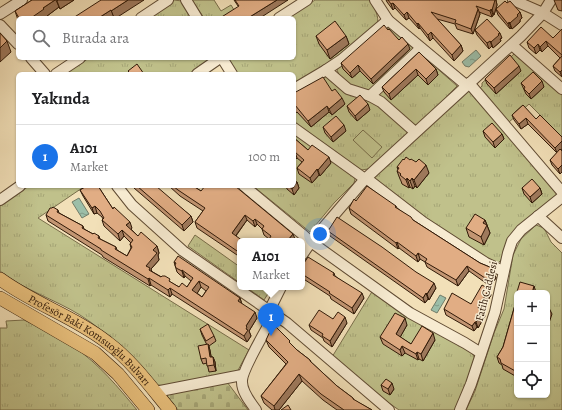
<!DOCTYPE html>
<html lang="tr">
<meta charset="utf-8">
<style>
body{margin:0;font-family:Alegreya,serif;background:#f2f2f2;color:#202124}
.controls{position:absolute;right:12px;bottom:12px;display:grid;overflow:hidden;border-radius:6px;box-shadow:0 1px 3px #0004}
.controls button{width:36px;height:36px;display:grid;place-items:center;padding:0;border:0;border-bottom:1px solid #e0e0e0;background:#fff;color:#202124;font:20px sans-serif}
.you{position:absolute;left:320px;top:234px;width:14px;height:14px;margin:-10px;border:3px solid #fff;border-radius:50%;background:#1a73e8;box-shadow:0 0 0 6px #1a73e833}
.badge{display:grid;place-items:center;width:26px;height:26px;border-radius:50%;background:#1a73e8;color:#fff;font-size:13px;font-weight:700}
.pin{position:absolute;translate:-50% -33px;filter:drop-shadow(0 1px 2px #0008)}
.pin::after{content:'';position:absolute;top:21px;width:14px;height:12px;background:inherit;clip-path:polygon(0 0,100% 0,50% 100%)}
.popup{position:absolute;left:237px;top:238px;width:68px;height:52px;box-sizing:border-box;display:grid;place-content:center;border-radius:6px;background:#fff;filter:drop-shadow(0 1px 3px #0005);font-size:13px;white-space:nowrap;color:#757577}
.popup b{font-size:15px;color:#202124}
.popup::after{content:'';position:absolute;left:50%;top:100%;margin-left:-8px;border:8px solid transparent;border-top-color:#fff}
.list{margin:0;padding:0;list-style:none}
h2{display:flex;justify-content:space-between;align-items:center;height:52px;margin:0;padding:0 16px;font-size:17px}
h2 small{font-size:13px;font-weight:400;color:#757577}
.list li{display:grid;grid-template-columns:26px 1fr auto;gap:12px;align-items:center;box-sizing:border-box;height:64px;padding:0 16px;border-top:1px solid #e0e0e0}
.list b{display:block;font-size:15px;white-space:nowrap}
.list p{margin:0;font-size:13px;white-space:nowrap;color:#757577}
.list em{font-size:13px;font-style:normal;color:#757577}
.icon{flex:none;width:22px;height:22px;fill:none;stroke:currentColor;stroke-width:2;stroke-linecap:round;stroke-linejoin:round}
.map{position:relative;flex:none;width:562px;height:410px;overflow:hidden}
.search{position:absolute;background:#fff;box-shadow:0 1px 3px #0004;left:16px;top:16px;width:280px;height:44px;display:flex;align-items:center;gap:10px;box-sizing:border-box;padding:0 14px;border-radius:6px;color:#757577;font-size:15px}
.panel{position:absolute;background:#fff;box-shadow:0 1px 3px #0004;left:16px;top:72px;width:280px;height:116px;border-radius:6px}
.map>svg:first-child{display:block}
</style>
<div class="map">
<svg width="562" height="410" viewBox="0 0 562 410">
<defs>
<pattern id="grass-tufts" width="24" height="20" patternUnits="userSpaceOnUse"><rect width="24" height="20" fill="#c0c18b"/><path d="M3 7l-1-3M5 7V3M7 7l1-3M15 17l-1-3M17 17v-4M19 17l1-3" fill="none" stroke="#a5a576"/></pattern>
<pattern id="cemetery-stones" width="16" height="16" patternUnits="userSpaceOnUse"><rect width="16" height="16" fill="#c0c18b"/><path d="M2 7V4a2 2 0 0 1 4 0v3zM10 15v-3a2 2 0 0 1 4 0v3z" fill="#a5a576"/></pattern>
<pattern id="water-ripples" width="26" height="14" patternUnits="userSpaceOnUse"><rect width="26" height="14" fill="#9cbea8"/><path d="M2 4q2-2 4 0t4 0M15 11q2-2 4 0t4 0" fill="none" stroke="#809a87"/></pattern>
</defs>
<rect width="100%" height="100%" fill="#f2e0b8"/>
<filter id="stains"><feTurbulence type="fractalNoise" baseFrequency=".005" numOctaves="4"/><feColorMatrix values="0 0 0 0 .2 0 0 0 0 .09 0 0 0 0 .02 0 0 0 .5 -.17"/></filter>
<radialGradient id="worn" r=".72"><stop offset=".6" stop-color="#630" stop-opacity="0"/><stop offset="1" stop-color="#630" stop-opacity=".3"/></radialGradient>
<g fill="url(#grass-tufts)" stroke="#786d49" fill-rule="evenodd">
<path d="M174 0 182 1 192 18H148Z"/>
<path d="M192 0H214L221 11 231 5 239 18H204Z"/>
<path d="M315 0H370C374 8 380 16 377 26L320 72 294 86V74H236L227 58H294V18H288Z"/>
<path d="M387 28H391L415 50 370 93C358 89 341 84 337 70L338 67 383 29Z"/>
<path d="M514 54 562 95V137L529 104 508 123 480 88 482 86V83Z"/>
<path d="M423 56 457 86 421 123 417 125H414L383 101 378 94Z"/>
<path d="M89 58H212L189 74H65Z"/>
<path d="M325 76 340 89 373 102 407 129V134L368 169 361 170 294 124V92Z"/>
<path d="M468 90 557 193 554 199 507 243 501 260 497 264 429 223 372 177Z"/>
<path d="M294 132 354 176 355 179 354 183 334 203 310 232 253 186H294Z"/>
<path d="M29 186H85L38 218 249 350 237 372 170 386 157 385C133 359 110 334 80 315 54 299 24 290 0 271V206Z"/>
<path d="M536 225 544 228 551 242 562 253V410H466L475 391 494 333 504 309 513 255 521 239ZM517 293H547V395H517Z"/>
<path d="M195 235 240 267V283L188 246Z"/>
<path d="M246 287H268L271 289 264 300Z"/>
<path d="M373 290 471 352 474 356 475 361 455 410H399L370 390 332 357Z"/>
<path d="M24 320C41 328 58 336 74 347 99 364 118 387 137 410H0V328H7L6 321Z"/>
</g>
<path fill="url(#cemetery-stones)" stroke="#786d49" d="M227 382 248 410H178L166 395Z"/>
<path fill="#c0c18b" stroke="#786d49" d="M363 130 382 147 372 158 353 140Z"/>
<g fill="url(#water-ripples)" stroke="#717c68">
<path d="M476 50 481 56 469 67 465 66 462 62Z"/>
<path d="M79 198 89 214 82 218 72 202Z"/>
<path d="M440 295 446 298 437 313 431 310Z"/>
</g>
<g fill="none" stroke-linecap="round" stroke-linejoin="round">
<g stroke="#604b33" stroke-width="12">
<g id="minor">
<path d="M186 0 197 18"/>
<path d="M375 0 388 20 466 85"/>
<path d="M513 0 543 13 562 25"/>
<path d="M0 14 22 0"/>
<path d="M141 18 168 0"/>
<path d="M279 18 307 0"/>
<path d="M0 25 18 44"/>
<path d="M512 45 562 89"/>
<path d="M31 58 45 74"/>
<path d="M222 58 232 74"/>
<path d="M326 70 348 89 370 96 381 102 415 132"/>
<path d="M56 74 80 58"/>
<path d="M197 74 220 58"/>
<path d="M469 83 562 192"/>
<path d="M294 89 326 70 341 60 388 20"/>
<path d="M370 96 421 48"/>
<path d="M294 128 365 179"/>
<path d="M366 178 423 222 486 263 503 271"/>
<path d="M117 186 132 205 183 251 287 323 389 410"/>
<path d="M244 186 302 234 311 242 302 255"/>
<path d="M0 200 20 186"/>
<path d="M538 216 562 238"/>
<path d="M269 311 281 287"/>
<path d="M481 353 465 343 410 313 311 242 365 179 521 36 543 13 551 0"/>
<path d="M155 392 242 375"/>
<path d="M256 410C250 402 242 392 242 382 241 372 268 326 275 314"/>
<path d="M460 410 471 384 495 312 508 253 512 241 521 230 562 197"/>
</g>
</g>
<g stroke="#301907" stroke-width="14">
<g id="major">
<path id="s1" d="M0 279C34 304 75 317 108 343 132 361 151 387 170 410"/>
<path d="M0 298 95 353 118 374 148 410"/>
</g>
</g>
<use href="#minor" stroke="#f7ebd1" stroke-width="10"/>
<use href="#major" stroke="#e9c07c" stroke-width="13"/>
</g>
<g fill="#c29572" stroke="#301907" fill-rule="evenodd">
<path d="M32 0H74L60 9 59 7 47 16V18H18V20L15 11Z"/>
<path d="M234 0H288L238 6Z"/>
<path d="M386 0H496L497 5 494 15H493L492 17 479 12 480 14 473 34 457 29 455 24 437 19 461 45 463 51 454 61 433 38 430 41 420 28 419 29 409 18 406 20 395 8 393 10 387 2Z"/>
<path d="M554 0H562V11L558 10Z"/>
<path d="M507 3 520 12 522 18 520 20V22L512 29 511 28 510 29 498 15 496 9Z"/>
<path d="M562 29V77L555 71 553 66 560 58 548 46 542 52 540 50 536 54 529 48 527 42 553 38Z"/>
<path d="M388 30 399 40 410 49 373 84 360 71 352 78 343 69 341 63Z"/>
<path d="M475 30 502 38 500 39 501 41 493 48 492 46 489 49 477 35Z"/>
<path d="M316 36H346L349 44 330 59 319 44Z"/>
<path d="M419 52 436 69 438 75 428 85 418 75 391 100 384 92 382 87Z"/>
<path d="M521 71 496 94 487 84 485 79Z"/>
<path d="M521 83 544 87 531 99 526 94Z"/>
<path d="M332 91 345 104 332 115 329 112 311 127 297 112 294 114V93Z"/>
<path d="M523 105 562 151V172L560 174 552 165 550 160 557 153 528 124 521 129 514 120 512 115Z"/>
<path d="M347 106 370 110 357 121 349 112Z"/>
<path d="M323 127 346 131 333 142 325 133Z"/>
<path d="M483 131 502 134 504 139 495 148 485 137Z"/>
<path d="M294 138 308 150 331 163 320 176 319 175 312 183 299 174 297 168 302 162 297 158 294 161Z"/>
<path d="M397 167 429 173 417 188 415 186 413 189 410 187 409 188 402 184 401 181 400 179 397 171 398 170Z"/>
<path d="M297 182 299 188 294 195 287 189 286 186H294Z"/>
<path d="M83 186H98L113 209 132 228 131 229 138 236 157 246 159 253 158 255 159 260 151 269V271L179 287H187L191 281 185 276 184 278 179 274 177 272 174 262 240 298 242 304 257 318 249 331 251 336 247 342 172 294 170 297 151 285 150 286 103 257 102 255 48 221 46 215 52 208 58 210 59 213 83 226 84 229 93 234 99 236 100 239 116 247 117 250 127 256 131 248 130 244 131 243 124 236 120 241 104 226 102 220 103 219 102 217 97 213 94 214 83 196 80 190 84 188ZM201 287 206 291 202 297 197 293Z"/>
<path d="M134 186H154L191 216 193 222 184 231 134 188Z"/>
<path d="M169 186H193L201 191 295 239 294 241H268L269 239 264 235 262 229 257 224 255 227 247 220 236 236 240 241V257L197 228 195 222 203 211 180 196Z"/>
<path d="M522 188H540L542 194 532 203 524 194Z"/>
<path d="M356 201 396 206 397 208 413 220 480 263 492 268 496 278 490 286 469 271 458 286 427 267 425 262 420 259 418 262 399 248 398 249 351 214 349 208Z"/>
<path d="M485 220 490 233 484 245 469 237 466 228Z"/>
<path d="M328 231 436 288 429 300 428 299 425 303 330 236Z"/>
<path d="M302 266 334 273 335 276 364 298 354 314 331 299 330 296 302 278Z"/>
<path d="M491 295 482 310 485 316 478 328 477 327 474 331 446 315 444 309 471 304Z"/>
<path d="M517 298V377L503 369 502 365 499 363 497 357 503 347Z"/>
<path d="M333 319 347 323 332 347 324 341 323 338 311 330 309 325Z"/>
<path d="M407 325 400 337 411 344 435 340 423 361 419 359 418 360 405 353 402 356 383 344 380 337Z"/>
<path d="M200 329 214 336 216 341 209 346 211 357H213L215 362 216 371 209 372 207 363 203 364 201 359 207 345 202 335Z"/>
<path d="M266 340 292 345 297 350 310 360 311 362 337 386 353 398 354 400 372 410H337L323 400 302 381 279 410H272L264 403 261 396 286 364 269 347Z"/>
<path d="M381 385 394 389 390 395 383 391Z"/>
</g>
<g fill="#9e795c" stroke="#301907">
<path d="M55 0H56L59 7 47 16V18H31L43 8Z"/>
<path d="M58 0H74L60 9 57 1Z"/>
<path d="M128 0H144L116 18H114L111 11Z"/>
<path d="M277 0H288L260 18H248Z"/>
<path d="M494 0H496L497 5 494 15 492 10Z"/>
<path d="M393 3 395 8 393 10 391 4Z"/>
<path d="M478 9 480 14 473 34 471 29Z"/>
<path d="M491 9 493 15 492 17 490 11Z"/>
<path d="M111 10 114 18H100V17Z"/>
<path d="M407 12 409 18 406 20 404 15Z"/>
<path d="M520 12 522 18 520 20V22L512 29 510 23 517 15Z"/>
<path d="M509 22 511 28 510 29 508 24Z"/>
<path d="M418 23 420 28 419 29 417 24Z"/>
<path d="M431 32 433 38 430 41 428 35Z"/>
<path d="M500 33 502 38 500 39 501 41 493 48 491 42Z"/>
<path d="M346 36 349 44 330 59 327 50Z"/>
<path d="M7 41 11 52 0 62V48Z"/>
<path d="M490 41 492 46 489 49 487 43Z"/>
<path d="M546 41 548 46 542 52 540 47Z"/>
<path d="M408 44 410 49 373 84 371 79Z"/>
<path d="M538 44 540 50 536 54 534 48Z"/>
<path d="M461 45 463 51 454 61 452 55Z"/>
<path d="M358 65 360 71 352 78 350 73Z"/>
<path d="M519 66 521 71 496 94 494 88Z"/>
<path d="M416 69 418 75 391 100 389 94Z"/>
<path d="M436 69 438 75 428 85 426 79Z"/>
<path d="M562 70V77L560 72Z"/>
<path d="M542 81 544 87 531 99 529 94Z"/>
<path d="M342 98 345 104 332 115 329 109Z"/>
<path d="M368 104 370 110 357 121 355 116Z"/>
<path d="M327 106 329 112 311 127 308 121Z"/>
<path d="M526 118 528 124 521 129 519 124Z"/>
<path d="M344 125 346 131 333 142 331 137Z"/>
<path d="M502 134 504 139 495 148 493 142Z"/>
<path d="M562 141V149L557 153 555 148Z"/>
<path d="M295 152 297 158 294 161V153Z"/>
<path d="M329 157 331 163 320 176 318 170Z"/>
<path d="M426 165 429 173 417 188 414 180Z"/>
<path d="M562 165V172L560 174 558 169Z"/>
<path d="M317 169 319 175 312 183 310 178Z"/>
<path d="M407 178 410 187 409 188 406 180Z"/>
<path d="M412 178 415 186 413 189 410 181Z"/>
<path d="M297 182 299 188 294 195 292 189Z"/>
<path d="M540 188 542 194 532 203 530 197Z"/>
<path d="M95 206 97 213 94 214 92 208Z"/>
<path d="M245 215 247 220 234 238 232 233Z"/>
<path d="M191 216 193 222 184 231 182 225Z"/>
<path d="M255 219 257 224 255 227 253 221Z"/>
<path d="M485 220 490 233 484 245 481 237 483 223Z"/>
<path d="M130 222 132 228 129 232 126 225Z"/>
<path d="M122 230 124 236 120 241 118 234Z"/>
<path d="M293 234 295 239 294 241H287Z"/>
<path d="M397 242 399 248 398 249 396 243Z"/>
<path d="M157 246 159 253 158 255 159 260 151 269 153 275 146 266 153 250Z"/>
<path d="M418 253 420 259 418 262 416 256Z"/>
<path d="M467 266 469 271 458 286 456 280Z"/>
<path d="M492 268 496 278 490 286 488 280 490 270Z"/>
<path d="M182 270 185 276 184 278 182 271Z"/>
<path d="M149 278 151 285 150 286 148 279Z"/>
<path d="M199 281 201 287 195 297 192 290Z"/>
<path d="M434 283 436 288 429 300 427 294Z"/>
<path d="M534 286 536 292V293H532Z"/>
<path d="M170 288 172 294 170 297 168 290Z"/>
<path d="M489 289 491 295 480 314 478 308Z"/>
<path d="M362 293 364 298 354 314 352 308Z"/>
<path d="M426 293 428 299 425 303 423 298Z"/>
<path d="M240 298 242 305 238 301Z"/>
<path d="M549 308 552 314 547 329V316Z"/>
<path d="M483 311 485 316 478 328 476 322Z"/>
<path d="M255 312 257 318 249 331 251 336 247 342 244 336 246 326Z"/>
<path d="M345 317 347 323 332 347 330 341Z"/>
<path d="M405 318 407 325 398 341 396 334Z"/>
<path d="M475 322 477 327 474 331 472 326Z"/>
<path d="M433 333 435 340 423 361 421 354Z"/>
<path d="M208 344 210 350 212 362 210 357Z"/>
<path d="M402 346 405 353 402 356 400 350Z"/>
<path d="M417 352 419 359 418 360 416 354Z"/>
<path d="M213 357 215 362 216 371 214 365Z"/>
<path d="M299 374 302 381 279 410H275L274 406Z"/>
<path d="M392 383 394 389 390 395 388 389Z"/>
</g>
<g fill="#e1ad84" stroke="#301907" fill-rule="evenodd">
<path d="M32 0H55L43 8 44 9 31 18H19L15 11Z"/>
<path d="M101 0H128L111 11V10L100 17V18H73Z"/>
<path d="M235 0H277L248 18H220L239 6Z"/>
<path d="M388 0H495L492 10 491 9 490 11 476 6 478 9 471 29 455 23 456 20 431 12 461 45 452 55 431 32 428 35 418 23 417 24 407 12 404 15 393 3 391 4Z"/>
<path d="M505 1 507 3 510 1 520 12 517 15 518 16 510 23 509 22 508 24 496 9Z"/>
<path d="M487 19 500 33 498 34 499 35 491 42 490 41 487 43 475 30Z"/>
<path d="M335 21 346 36 327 50 316 36Z"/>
<path d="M384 25 388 30 389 29 399 40 402 37 408 44 371 79 358 65 350 73 341 63Z"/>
<path d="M541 27 553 38 562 29V55L546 41 540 47 538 44 534 48 527 42Z"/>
<path d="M0 33 7 41 0 48Z"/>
<path d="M419 52 436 69 426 79 416 69 389 94 382 87Z"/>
<path d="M510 55 519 66 494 88 485 79Z"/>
<path d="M562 56V70L560 72 553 66Z"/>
<path d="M137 64 144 74H131L128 71Z"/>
<path d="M533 72 542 81 529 94 524 89 525 87 521 83Z"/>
<path d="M323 77 332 91 335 89 342 98 329 109 327 106 308 121 295 105 294 106V93Z"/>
<path d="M360 95 368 104 355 116 347 106Z"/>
<path d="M523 105 536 119 540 115 562 137V141L555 148 526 118 519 124 512 115Z"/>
<path d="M336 116 344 125 331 137 323 127Z"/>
<path d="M492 123 502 134 493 142 483 131Z"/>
<path d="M294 138 308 150 312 145 329 157 318 170 317 169 310 178 297 168 304 160 295 152 294 153Z"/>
<path d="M560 149 562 151V165L558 169 550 160Z"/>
<path d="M406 157 410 160 411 159 416 162 419 159 426 165 414 180 412 178 410 181 407 178 406 180 400 175 401 174 397 171 399 168 397 167 403 159 404 160Z"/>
<path d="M532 179 540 188 530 197 522 188Z"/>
<path d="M294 180 297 182 292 189 288 186H294Z"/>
<path d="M84 186H98L113 209 114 207 130 222 126 225 138 236 141 232 157 246 153 250 157 253 146 266 150 268 149 270 161 277 162 276H165L170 279 169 281 179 287 182 283 187 287 193 278 182 270V271L176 268 175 265 176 263 174 262 178 256 240 298 238 301 255 312 246 326 247 327 246 329 248 330 244 336 170 288 168 290 149 278 148 279 101 250V249L46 215 50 208H52L53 207 58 210 57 212 83 226 82 228 93 234 94 233 99 236 98 238 116 247 115 249 127 256 132 247 130 244 133 240 122 230 118 234 102 220 104 218 100 211 95 206 92 208 80 190 85 187ZM199 281 209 287 202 297 192 290Z"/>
<path d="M137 186H154L155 187 156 186 191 216 182 225Z"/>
<path d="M173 186H193L201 191 205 186H235L293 234 287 241H268L271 236 262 229 264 226 255 219 253 221 245 215 232 233 243 241H240V253L195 222 205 208 178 190Z"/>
<path d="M367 186 396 206 395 207 411 217 413 220 480 263 492 268 490 270 494 272 488 280 467 266 456 280 425 262 427 259 418 253 416 256 397 242 396 243 349 208 354 199 356 201Z"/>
<path d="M475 214 485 220 483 223 487 225 481 237 466 228Z"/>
<path d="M337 217 382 247 416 272 434 283 427 294 426 293 423 298 328 231Z"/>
<path d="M308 257 334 273 333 275 362 293 352 308 329 293 330 292 302 274V266Z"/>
<path d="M520 282 534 286 532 293H517V296L516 295Z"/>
<path d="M482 285 489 289 478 308 483 311 476 322H475L472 326 444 309 452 293 471 304Z"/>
<path d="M517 298V372L501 363 500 359 497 357 503 347Z"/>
<path d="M547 308H549L547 316Z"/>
<path d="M319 310 333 319 338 312 345 317 330 341 322 336 323 334 309 325Z"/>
<path d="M395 313 405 318 396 334 411 344 422 326 433 333 421 354 417 352 416 354 402 346 400 350 380 337Z"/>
<path d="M208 324 214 336 206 341 200 329Z"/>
<path d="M275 326 290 341 289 342 297 350 310 360V361L337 386 353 398V399L372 410H344L321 394 299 374 274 406 261 396 288 362 266 340 272 327Z"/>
<path d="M208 344 210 357H213L214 365 207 366 206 358 201 359 198 346Z"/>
<path d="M386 379 392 383 388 389 381 385Z"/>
<path d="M288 405 291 410H281Z"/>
</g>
<g text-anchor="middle" stroke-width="3" stroke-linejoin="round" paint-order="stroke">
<g font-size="11" fill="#301907" stroke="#f7ebd1">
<text transform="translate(486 291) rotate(-76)" y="4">Fatih Caddesi</text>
<text dy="4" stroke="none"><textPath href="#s1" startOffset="109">Profesör Baki Komsuoğlu Bulvarı</textPath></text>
</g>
</g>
<rect width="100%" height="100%" filter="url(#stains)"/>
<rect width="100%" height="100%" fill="url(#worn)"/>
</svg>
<div class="controls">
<button>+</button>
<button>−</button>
<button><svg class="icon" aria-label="locate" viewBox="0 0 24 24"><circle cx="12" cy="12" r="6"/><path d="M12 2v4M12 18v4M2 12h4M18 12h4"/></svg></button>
</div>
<div class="you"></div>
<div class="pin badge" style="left:271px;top:336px">1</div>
<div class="popup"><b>A101</b>Market</div>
<div class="search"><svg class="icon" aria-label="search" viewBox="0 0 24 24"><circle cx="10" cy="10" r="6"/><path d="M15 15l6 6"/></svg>Burada ara</div>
<section class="panel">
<h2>Yakında<small></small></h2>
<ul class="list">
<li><span class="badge">1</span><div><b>A101</b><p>Market</p></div><em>100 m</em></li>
</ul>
</section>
</div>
